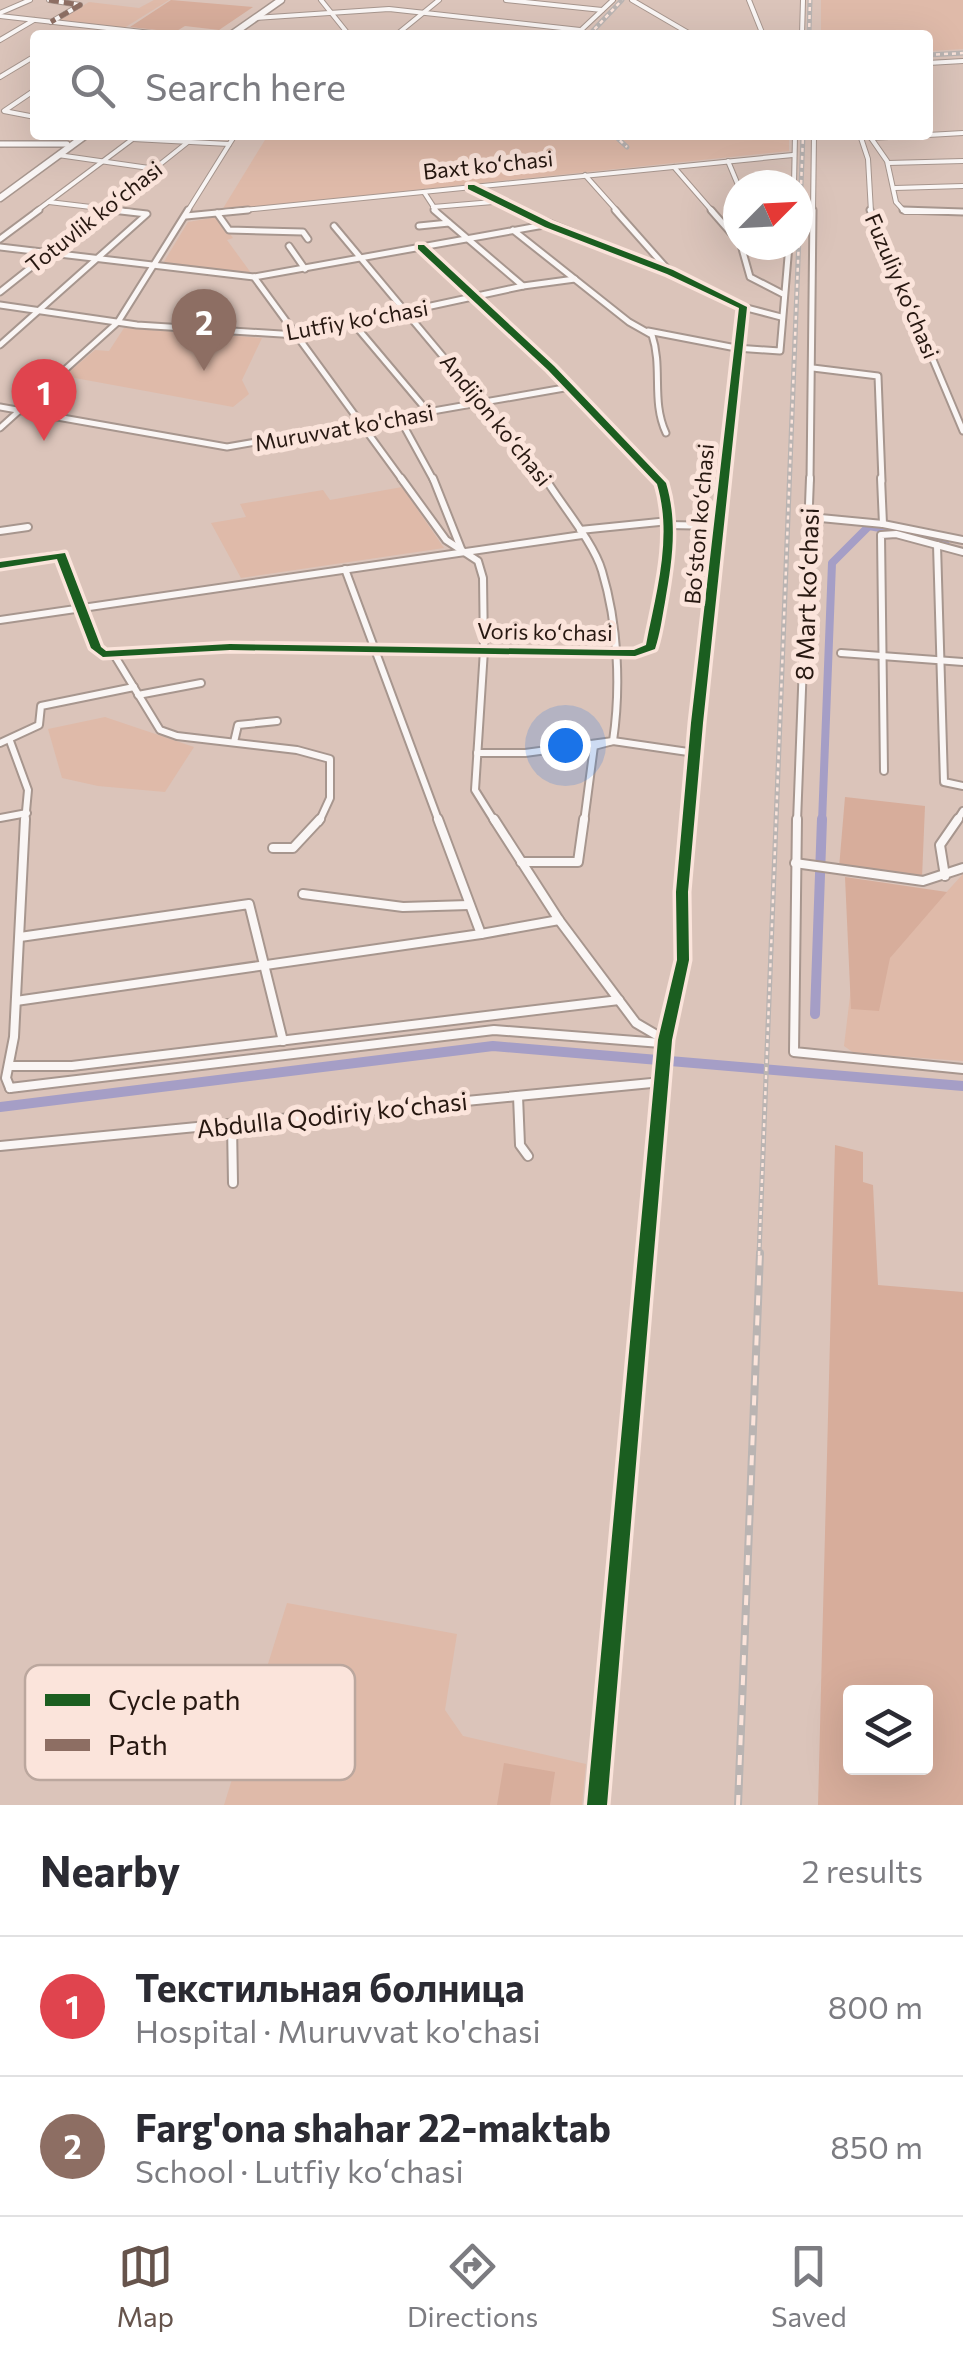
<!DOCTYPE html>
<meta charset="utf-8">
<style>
body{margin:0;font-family:Commissioner,sans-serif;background:#f2f2f3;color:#2b2b33}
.controls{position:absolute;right:30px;bottom:30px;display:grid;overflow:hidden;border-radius:10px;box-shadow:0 10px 40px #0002}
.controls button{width:90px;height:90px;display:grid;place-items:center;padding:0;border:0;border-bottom:2px solid #e1e1e2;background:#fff;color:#2b2b33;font:50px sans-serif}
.compass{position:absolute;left:723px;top:170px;width:90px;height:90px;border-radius:50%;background:#fff;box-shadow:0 10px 40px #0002;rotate:66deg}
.you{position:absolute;left:565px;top:745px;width:35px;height:35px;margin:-25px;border:8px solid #fff;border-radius:50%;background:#1a73e8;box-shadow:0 0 0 15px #1a73e833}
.badge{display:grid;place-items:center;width:65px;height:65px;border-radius:50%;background:#66544c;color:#fff;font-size:32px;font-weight:700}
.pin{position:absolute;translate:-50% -82px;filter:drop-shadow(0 2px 5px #0008)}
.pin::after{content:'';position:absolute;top:52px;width:35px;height:30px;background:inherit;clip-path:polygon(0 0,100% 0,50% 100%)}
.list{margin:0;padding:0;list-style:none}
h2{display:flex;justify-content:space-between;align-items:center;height:130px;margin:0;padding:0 40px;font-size:42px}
h2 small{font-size:32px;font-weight:400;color:#7c7c81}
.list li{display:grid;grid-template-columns:65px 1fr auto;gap:30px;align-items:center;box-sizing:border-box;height:140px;padding:0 40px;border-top:2px solid #e1e1e2}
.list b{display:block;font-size:38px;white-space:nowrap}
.list p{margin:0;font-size:32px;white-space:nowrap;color:#7c7c81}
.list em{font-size:32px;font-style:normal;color:#7c7c81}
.icon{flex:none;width:55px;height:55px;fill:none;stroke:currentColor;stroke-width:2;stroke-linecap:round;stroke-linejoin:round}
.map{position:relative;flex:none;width:963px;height:1805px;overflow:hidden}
.search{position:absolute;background:#fff;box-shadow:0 10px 40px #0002;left:30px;right:30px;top:30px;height:110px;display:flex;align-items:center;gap:25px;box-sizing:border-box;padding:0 35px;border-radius:10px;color:#7c7c81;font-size:38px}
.sheet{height:410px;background:#fff}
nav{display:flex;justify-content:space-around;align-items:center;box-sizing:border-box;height:140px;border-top:2px solid #e1e1e2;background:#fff;font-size:28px;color:#7c7c81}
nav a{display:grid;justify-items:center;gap:5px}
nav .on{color:#66544c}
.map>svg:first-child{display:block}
</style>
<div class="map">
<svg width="963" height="1805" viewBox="0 0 963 1805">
<rect width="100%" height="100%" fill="#dbc4ba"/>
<g fill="#dfbaa9">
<path d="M154 0H169L124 28 59 20 89 2 139 8Z"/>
<path d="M821 0H963V49L928 51V35H831V31L821 30Z"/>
<path d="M268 135H789V151L222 210Z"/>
<path d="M217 217 233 238 227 240 251 273 162 265 188 222Z"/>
<path d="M124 328 262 338 242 380 249 394 233 407 64 376 95 350 109 351Z"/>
<path d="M402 487 444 548 241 578 211 523 246 517 240 504 323 490 330 500Z"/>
<path d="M105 717 194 747 165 792 98 786 62 778 48 729Z"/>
<path d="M963 874V1061L854 1053 844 1046 855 954 888 956Z"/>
<path d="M287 1603 457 1634 445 1710 463 1736 586 1764 582 1805H224Z"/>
</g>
<g fill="#d7ad9b" fill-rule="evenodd">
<path d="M171 0 253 7 219 30 185 26 175 32 130 27Z"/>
<path d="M845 797 925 806 922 878 839 868Z"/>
<path d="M845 877 947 892 890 958 879 1011 851 1009Z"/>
<path d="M835 1145 863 1152V1182L873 1185 878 1285 963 1292V1805H818ZM850 1692H926V1768H850Z"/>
<path d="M504 1763 555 1772 550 1805H497Z"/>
</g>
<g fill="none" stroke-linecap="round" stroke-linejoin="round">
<path stroke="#a59ec6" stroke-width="8" d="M822 822 832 563 869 526 946 540"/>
<g stroke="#a59ec6" stroke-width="10">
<path d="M815 1014 822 819"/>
<path d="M0 1107 493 1046 963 1086"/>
</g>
<g stroke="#a7968e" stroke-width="6">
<g id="minor-far4">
<path d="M49 0 80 5 51 22"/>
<path d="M321 0 349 35"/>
<path d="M506 0 602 10"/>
<path d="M632 0 692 35"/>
<path d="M749 0 763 35"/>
<path d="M0 13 30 0"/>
<path d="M0 16 169 35"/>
<path d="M255 18 389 9 580 30"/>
<path d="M579 32 613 0"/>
<path d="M396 35 439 0"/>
<path d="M802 35 803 0"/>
<path d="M0 40 34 20"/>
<path d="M928 63 963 61"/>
<path d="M0 77 35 56"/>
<path d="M35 90 4 111 35 117"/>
<path d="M860 135 868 159 871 212"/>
<path d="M928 135 963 133"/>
<path d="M871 138 887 161 896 202 905 212H963"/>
<path d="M871 138 924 135"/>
<path d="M133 139 229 144"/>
<path d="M58 155 156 169"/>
<path d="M728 161 738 185"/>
<path d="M888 163 963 161"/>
<path d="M674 167 713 212"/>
<path d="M585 175 618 212"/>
<path d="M794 185 795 135"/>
<path d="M471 187 522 212"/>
<path d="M895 188 963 186"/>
<path d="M424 192 437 212"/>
<path d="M49 202 133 212"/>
<path d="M433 207 493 202"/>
<path d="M35 212 138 135"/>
<path d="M100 212 188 142"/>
<path d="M187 212 235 135"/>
<path d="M223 212 793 155"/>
<path d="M813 212 814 135"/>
</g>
</g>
<g stroke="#a7968e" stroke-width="9">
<g id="minor-far3">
<path d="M517 210 670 272 743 307 724 481"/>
<path d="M615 210 670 272"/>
<path d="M711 210 738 241"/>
<path d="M870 210 963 431"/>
<path d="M903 210 963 212"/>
<path d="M217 213 229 230 303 232 308 239"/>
<path d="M186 216 248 210"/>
<path d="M334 226 547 481"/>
<path d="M419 226 449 223"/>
<path d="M513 230 629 322 652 335C663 368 651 401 666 433"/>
<path d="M0 239 39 210"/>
<path d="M741 245 750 277 783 294"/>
<path d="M289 246 305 269"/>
<path d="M0 247 254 277 544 225"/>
<path d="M421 247 551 368 659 481"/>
<path d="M254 277 403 481"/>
<path d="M523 286 575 279"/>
<path d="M0 292 103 210"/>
<path d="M0 305 137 325 297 335 523 286 434 210"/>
<path d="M743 307 781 317"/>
<path d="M354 324 429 413"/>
<path d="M648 331 736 348 780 351 789 245"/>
<path d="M0 345 147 214 112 210"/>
<path d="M813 368 878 376 882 481"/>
<path d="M0 407 227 447 570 387"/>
<path d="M400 419 434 481"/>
<path d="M0 428 118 322 188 210"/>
<path d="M810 481 813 210"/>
</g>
</g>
<g stroke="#a7968e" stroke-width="10">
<g id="minor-far2">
<path d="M401 478 446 540 478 561 483 578 484 650 475 790 495 822"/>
<path d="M433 478 462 551"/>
<path d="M881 478 883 524"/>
<path d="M810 517 883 524 963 540"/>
<path d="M668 525 720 526"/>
<path d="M580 530 669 521"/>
<path d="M0 531 28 527"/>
<path d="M937 545 944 782 963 786"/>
<path d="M0 565 61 555 96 648 103 654 230 647 635 653 651 647C659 606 685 512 656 478"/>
<path d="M345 569 439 822"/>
<path d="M0 620 582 535"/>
<path d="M113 653 160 730 177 736 297 750 330 759V798L319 822"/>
<path d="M841 653 963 662"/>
<path d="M138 695 201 683"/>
<path d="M10 741 28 790 25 822"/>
<path d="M234 742 238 725 277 721"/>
<path d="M0 743 39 725 41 706 134 687"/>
<path d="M477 753H525L613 741C621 687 618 624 602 571 594 543 561 504 545 478"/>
<path d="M884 771 881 535 896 534 963 552"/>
<path d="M0 818 27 813"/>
<path d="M584 822 594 746 613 741 695 753"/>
<path d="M688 822 724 478"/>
<path d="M797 822 810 478"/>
<path d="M956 822 963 811"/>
</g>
</g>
<g stroke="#a7968e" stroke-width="12">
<g id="minor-far1">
<path d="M438 819 481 934 559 920"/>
<path d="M494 819 559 920 636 1023 665 1040"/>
<path d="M797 819 794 1052 963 1069"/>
<path d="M273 848H293L320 819"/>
<path d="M521 862H578L584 819"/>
<path d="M795 863 923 881 963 868"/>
<path d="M945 876 940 845 958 819"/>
<path d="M303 894 403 907 469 905"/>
<path d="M20 937 249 904 283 1041"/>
<path d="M16 1001 481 934"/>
<path d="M11 1066H72L619 1000"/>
<path d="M10 1088 6 1078 14 1037 25 819"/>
<path d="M10 1088 494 1030 661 1043"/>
<path d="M518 1096 520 1145 528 1156"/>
<path d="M232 1125 233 1183"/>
<path d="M0 1146 662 1082"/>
<path d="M646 1255 665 1040 683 960 682 892 688 819"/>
</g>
</g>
<g stroke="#a7968e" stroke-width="15">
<path id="minor" d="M597 1805 646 1253"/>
</g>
<g stroke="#a7968e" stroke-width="8">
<path id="tertiary" d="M0 144H67"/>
</g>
<g stroke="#a7968e" stroke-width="9">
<g id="primary">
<path d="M231 35 281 0"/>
<path d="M0 198 86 135"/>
</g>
</g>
<use href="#minor-far4" stroke="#faf6f5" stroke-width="4"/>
<use href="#minor-far3" stroke="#faf6f5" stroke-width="5"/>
<use href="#minor-far2" stroke="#faf6f5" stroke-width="6"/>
<use href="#minor-far1" stroke="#faf6f5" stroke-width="8"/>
<use href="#minor" stroke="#faf6f5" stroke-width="10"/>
<use href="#tertiary" stroke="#faf6f5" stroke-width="5"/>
<use href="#primary" stroke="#faf6f5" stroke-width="6"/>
<g stroke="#bab4b2" stroke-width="5">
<g id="rail-far1">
<path d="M589 35 622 0"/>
<path d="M809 35 810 0"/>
<path d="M928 55 963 53"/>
<path d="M614 135 627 147"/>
<path d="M759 1255 803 135"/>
</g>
</g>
<g stroke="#bab4b2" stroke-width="8">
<path id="rail" d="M738 1805 760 1253"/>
</g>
<use href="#rail-far1" stroke="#fbe4db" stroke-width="2.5" stroke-dasharray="4" stroke-linecap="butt"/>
<use href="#rail" stroke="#fbe4db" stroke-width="4" stroke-dasharray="10" stroke-linecap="butt"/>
<path stroke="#8d6e63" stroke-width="5" stroke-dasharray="10 5" stroke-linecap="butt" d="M49 0 80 5 51 22"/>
<g stroke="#fbe4db" stroke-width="7">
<g id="cycleway">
<path d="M468 185H474L551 223 673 270 747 307 703 723 688 892 689 960 672 1040 607 1805H587L658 1040 677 960 676 892 691 723 739 308 667 274 545 227 468 189Z"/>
<path d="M418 245H424L554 366 666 483C678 523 672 562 665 602 662 618 660 634 655 649L635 656 230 650 103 657 91 648 57 559 0 568V562L65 553 101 647 106 651 230 644 614 650H634L646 645C656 593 673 537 657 484L548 370 418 249Z"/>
</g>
</g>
<use href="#cycleway" fill="#1b5e20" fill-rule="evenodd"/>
</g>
<g text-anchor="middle" stroke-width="10" stroke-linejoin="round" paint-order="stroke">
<g font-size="22" fill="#271811" stroke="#fbe4db">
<text transform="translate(488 165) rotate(-6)" y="8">Baxt koʻchasi</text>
<text transform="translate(94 217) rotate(-38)" y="8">Totuvlik koʻchasi</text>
<text transform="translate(902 286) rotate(67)" y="8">Fuzuliy koʻchasi</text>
<text transform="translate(357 320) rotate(-10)" y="8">Lutfiy koʻchasi</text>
<text transform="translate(496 420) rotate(51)" y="8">Andijon koʻchasi</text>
<text transform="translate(344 428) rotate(-10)" y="8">Muruvvat ko'chasi</text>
<text transform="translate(699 524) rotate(-85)" y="8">Boʻston koʻchasi</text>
<text transform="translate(545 632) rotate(1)" y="8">Voris koʻchasi</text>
</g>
<g font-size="25" fill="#271811" stroke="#fbe4db">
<text transform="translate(807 594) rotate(-88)" y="9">8 Mart koʻchasi</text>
<text transform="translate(332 1115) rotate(-6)" y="9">Abdulla Qodiriy koʻchasi</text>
</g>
</g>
<rect x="25" y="1665" width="330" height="115" rx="15" fill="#fbe4db" stroke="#bba79e" stroke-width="2.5"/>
<rect x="45" y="1694" width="45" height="12" fill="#1b5e20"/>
<rect x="45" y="1739" width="45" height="12" fill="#8d6e63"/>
<g font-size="28" fill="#271811">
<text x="108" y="1710">Cycle path</text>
<text x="108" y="1755">Path</text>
</g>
</svg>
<div class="controls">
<button><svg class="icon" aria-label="layers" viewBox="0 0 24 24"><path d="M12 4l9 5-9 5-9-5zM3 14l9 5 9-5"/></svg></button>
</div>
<svg class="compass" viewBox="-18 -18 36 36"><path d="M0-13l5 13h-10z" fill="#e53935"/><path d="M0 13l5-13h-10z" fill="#7c7c81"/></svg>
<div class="you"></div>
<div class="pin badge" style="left:44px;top:441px;background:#e0444e">1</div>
<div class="pin badge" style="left:204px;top:371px;background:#8d6e63">2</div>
<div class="search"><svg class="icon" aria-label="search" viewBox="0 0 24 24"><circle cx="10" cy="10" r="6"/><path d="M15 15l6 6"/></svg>Search here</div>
</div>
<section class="sheet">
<h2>Nearby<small>2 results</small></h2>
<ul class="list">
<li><span class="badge" style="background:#e0444e">1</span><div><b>Текстильная болница</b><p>Hospital · Muruvvat ko'chasi</p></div><em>800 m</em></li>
<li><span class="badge" style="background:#8d6e63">2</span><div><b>Farg'ona shahar 22-maktab</b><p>School · Lutfiy koʻchasi</p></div><em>850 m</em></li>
</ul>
</section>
<nav>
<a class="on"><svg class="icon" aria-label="map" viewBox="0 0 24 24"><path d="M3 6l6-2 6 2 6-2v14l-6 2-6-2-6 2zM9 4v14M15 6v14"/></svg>Map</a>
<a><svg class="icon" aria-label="directions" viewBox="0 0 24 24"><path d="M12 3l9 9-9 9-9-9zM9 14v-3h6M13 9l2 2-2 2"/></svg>Directions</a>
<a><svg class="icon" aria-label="saved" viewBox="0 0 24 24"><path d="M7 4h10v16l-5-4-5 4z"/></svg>Saved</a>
</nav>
